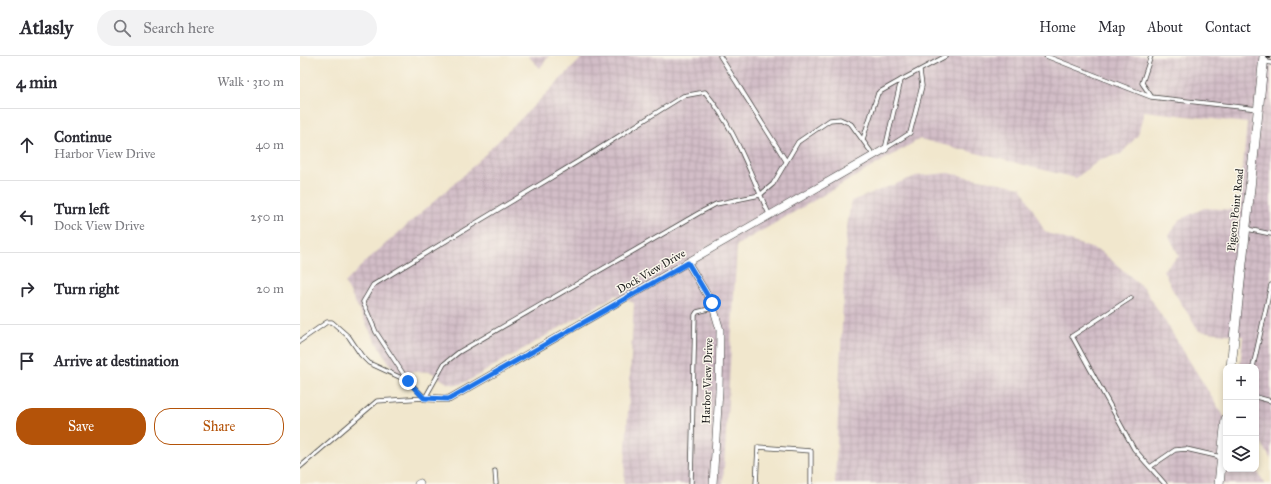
<!DOCTYPE html>
<meta charset="utf-8">
<style>
body{margin:0;font-family:"IM FELL Great Primer",serif;background:#f2f2f3;color:#2b2b33}
.controls{position:absolute;right:12px;bottom:12px;display:grid;overflow:hidden;border-radius:8px;box-shadow:0 2px 6px #0003}
.controls button{width:36px;height:36px;display:grid;place-items:center;padding:0;border:0;border-bottom:1px solid #e1e1e2;background:#fff;color:#2b2b33;font:20px sans-serif}
.stop{position:absolute;width:12px;height:12px;margin:-9px;border:3px solid #1a73e8;border-radius:50%;background:#fff}
.stop.end{background:#1a73e8;border-color:#fff;box-shadow:0 1px 4px #0008}
.list{margin:0;padding:0;list-style:none}
h2{display:flex;justify-content:space-between;align-items:center;height:52px;margin:0;padding:0 16px;font-size:17px}
h2 small{font-size:13px;font-weight:400;color:#7c7c81}
.list li{display:grid;grid-template-columns:26px 1fr auto;gap:12px;align-items:center;box-sizing:border-box;height:72px;padding:0 16px;border-top:1px solid #e1e1e2}
.list b{display:block;font-size:15px;white-space:nowrap}
.list p{margin:0;font-size:13px;white-space:nowrap;color:#7c7c81}
.list em{font-size:13px;font-style:normal;color:#7c7c81}
.actions{display:flex;gap:8px;padding:12px 16px}
.actions a{flex:1;padding:9px 0;border:1px solid #b45309;border-radius:16px;text-align:center;font-size:14px;color:#b45309}
.actions .main{background:#b45309;color:#fff}
.icon{flex:none;width:22px;height:22px;fill:none;stroke:currentColor;stroke-width:2;stroke-linecap:round;stroke-linejoin:round}
.map{position:relative;flex:none;width:971px;height:428px;overflow:hidden}
header{display:flex;align-items:center;gap:24px;box-sizing:border-box;height:56px;padding:0 20px;background:#fff;border-bottom:1px solid #e1e1e2}
header strong{font-size:19px}
nav{display:flex;gap:22px;margin-inline-start:auto;font-size:14px}
.search{width:280px;height:36px;background:#f2f2f3;display:flex;align-items:center;gap:10px;box-sizing:border-box;padding:0 14px;border-radius:22px;color:#7c7c81;font-size:15px}
main{display:flex}
aside{flex:1;background:#fff}
.map>svg:first-child{display:block}
</style>
<header>
<strong>Atlasly</strong>
<div class="search"><svg class="icon" aria-label="search" viewBox="0 0 24 24"><circle cx="10" cy="10" r="6"/><path d="M15 15l6 6"/></svg>Search here</div>
<nav><a>Home</a><a>Map</a><a>About</a><a>Contact</a></nav>
</header>
<main>
<aside>
<h2>4 min<small>Walk · 310 m</small></h2>
<ul class="list">
<li><svg class="icon" aria-label="ahead" viewBox="0 0 24 24"><path d="M12 20V5M6 11l6-6 6 6"/></svg><div><b>Continue</b><p>Harbor View Drive</p></div><em>40 m</em></li>
<li><svg class="icon" aria-label="left" viewBox="0 0 24 24"><path d="M17 20v-9H6M10 6l-5 5 5 5"/></svg><div><b>Turn left</b><p>Dock View Drive</p></div><em>250 m</em></li>
<li><svg class="icon" aria-label="right" viewBox="0 0 24 24"><path d="M7 20v-9h11M14 6l5 5-5 5"/></svg><div><b>Turn right</b></div><em>20 m</em></li>
<li><svg class="icon" aria-label="arrive" viewBox="0 0 24 24"><path d="M6 21V4h12l-3 4 3 4H6"/></svg><div><b>Arrive at destination</b></div></li>
</ul>
<div class="actions"><a class="main">Save</a><a>Share</a></div>
</aside>
<div class="map">
<svg width="971" height="428" viewBox="0 0 971 428">
<defs>
<pattern id="industrial-grid" width="8" height="8" patternUnits="userSpaceOnUse"><rect width="8" height="8" fill="#d2bdc7"/><path d="M0 4h8M4 0v8" fill="none" stroke="#b4a2aa"/></pattern>
</defs>
<rect width="100%" height="100%" fill="#fbf7ec"/>
<filter id="ink" filterUnits="userSpaceOnUse"><feTurbulence type="fractalNoise" baseFrequency=".025" numOctaves="2"/><feDisplacementMap in="SourceGraphic" scale="8" xChannelSelector="R" yChannelSelector="G"/><feConvolveMatrix kernelMatrix="1 2 1 2 8 2 1 2 1" color-interpolation-filters="sRGB"/></filter>
<filter id="wash" filterUnits="userSpaceOnUse"><feTurbulence type="fractalNoise" baseFrequency=".012" numOctaves="4" result="noise"/><feDisplacementMap in="SourceGraphic" scale="16" xChannelSelector="R" yChannelSelector="G"/><feGaussianBlur stdDeviation="0.9" result="paint"/><feColorMatrix in="noise" values="0 0 0 0 0 0 0 0 0 0 0 0 0 0 0 0 0 1.4 0 .05"/><feComposite in="paint" operator="in"/></filter>
<g filter="url(#wash)">
<rect width="100%" height="100%" fill="#f1e7cd"/>
<g fill="url(#industrial-grid)">
<path d="M228 0H249L240 12Z"/>
<path d="M284 0H971V403L956 379V311H940L943 280 899 275 872 233 863 214 879 200 869 180 879 164 904 152 939 154 947 67 844 55 838 79 821 98 801 103 776 122 620 83 437 189 423 428H324L334 247 316 239 168 325 157 329 147 327 131 316 113 315 98 321 73 281 45 227 65 206 164 119Z"/>
<path d="M648 117 721 131 745 176 802 196 845 233 926 364V413H956L965 428H535L546 178 551 145 616 120Z"/>
</g>
</g>
<g filter="url(#ink)">
<g fill="none" stroke-linecap="round" stroke-linejoin="round">
<g stroke="#3c3a37" stroke-width="5">
<g id="service">
<path d="M420 0 486 105"/>
<path d="M746 0 851 41 958 53"/>
<path d="M851 0 842 27 851 40"/>
<path d="M964 5 971 7"/>
<path d="M563 83 578 37 601 24"/>
<path d="M585 93 601 24 646 0"/>
<path d="M585 93 610 77 622 30 620 15"/>
<path d="M947 173 971 178"/>
<path d="M831 242 772 280 834 393 865 428"/>
<path d="M0 285 27 266H32L49 281 61 299 69 307 108 325 125 342"/>
<path d="M953 311 971 229"/>
<path d="M108 325 76 276 63 246 73 229 292 97 383 40 405 36C435 71 450 118 470 160"/>
<path d="M956 341 971 345"/>
<path d="M125 342 144 308 159 296 399 157 416 148 460 139 473 128 498 86 530 64 540 63 551 68 574 100"/>
<path d="M0 411 77 345 125 342"/>
<path d="M850 411 875 394 886 393 921 401"/>
<path d="M195 415 196 428"/>
<path d="M391 428 395 259 397 256 413 252"/>
<path d="M456 428 458 391 511 395V428"/>
</g>
</g>
<g stroke="#3c3a37" stroke-width="8">
<g id="minor">
<path d="M388 207 412 247 420 274 419 335 413 428"/>
<path d="M125 342 149 343 585 93"/>
<path d="M118 428 120 427"/>
</g>
</g>
<g stroke="#3c3a37" stroke-width="10">
<g id="tertiary">
<path d="M931 311 964 0"/>
<path d="M919 428 926 363"/>
</g>
</g>
<use href="#service" stroke="#fff" stroke-width="3.5"/>
<use href="#minor" stroke="#fff" stroke-width="7"/>
<use href="#tertiary" stroke="#fff" stroke-width="9"/>
<path stroke="#1c1c1c" stroke-width="2.5" stroke-dasharray="6 3" stroke-linecap="butt" d="M966 0 971 2"/>
</g>
</g>
<g fill="none" stroke-linecap="round" stroke-linejoin="round" filter="url(#ink)">
<path stroke="#1a73e8" stroke-width="5" d="M108 325 124 342 149 343 388 207 412 247"/>
</g>
<g text-anchor="middle" stroke-width="3" stroke-linejoin="round" paint-order="stroke">
<g font-size="11" fill="#1c1c1c" stroke="#fbf7ec">
<text transform="translate(935 154) rotate(-84)" y="4">Pigeon Point Road</text>
<text transform="translate(351 215) rotate(-30)" y="4">Dock View Drive</text>
<text transform="translate(407 325) rotate(-88)" y="4">Harbor View Drive</text>
</g>
</g>
</svg>
<div class="controls">
<button>+</button>
<button>−</button>
<button><svg class="icon" aria-label="layers" viewBox="0 0 24 24"><path d="M12 4l9 5-9 5-9-5zM3 14l9 5 9-5"/></svg></button>
</div>
<div class="stop" style="left:412px;top:247px"></div>
<div class="stop end" style="left:108px;top:325px"></div>
</div>
</main>
